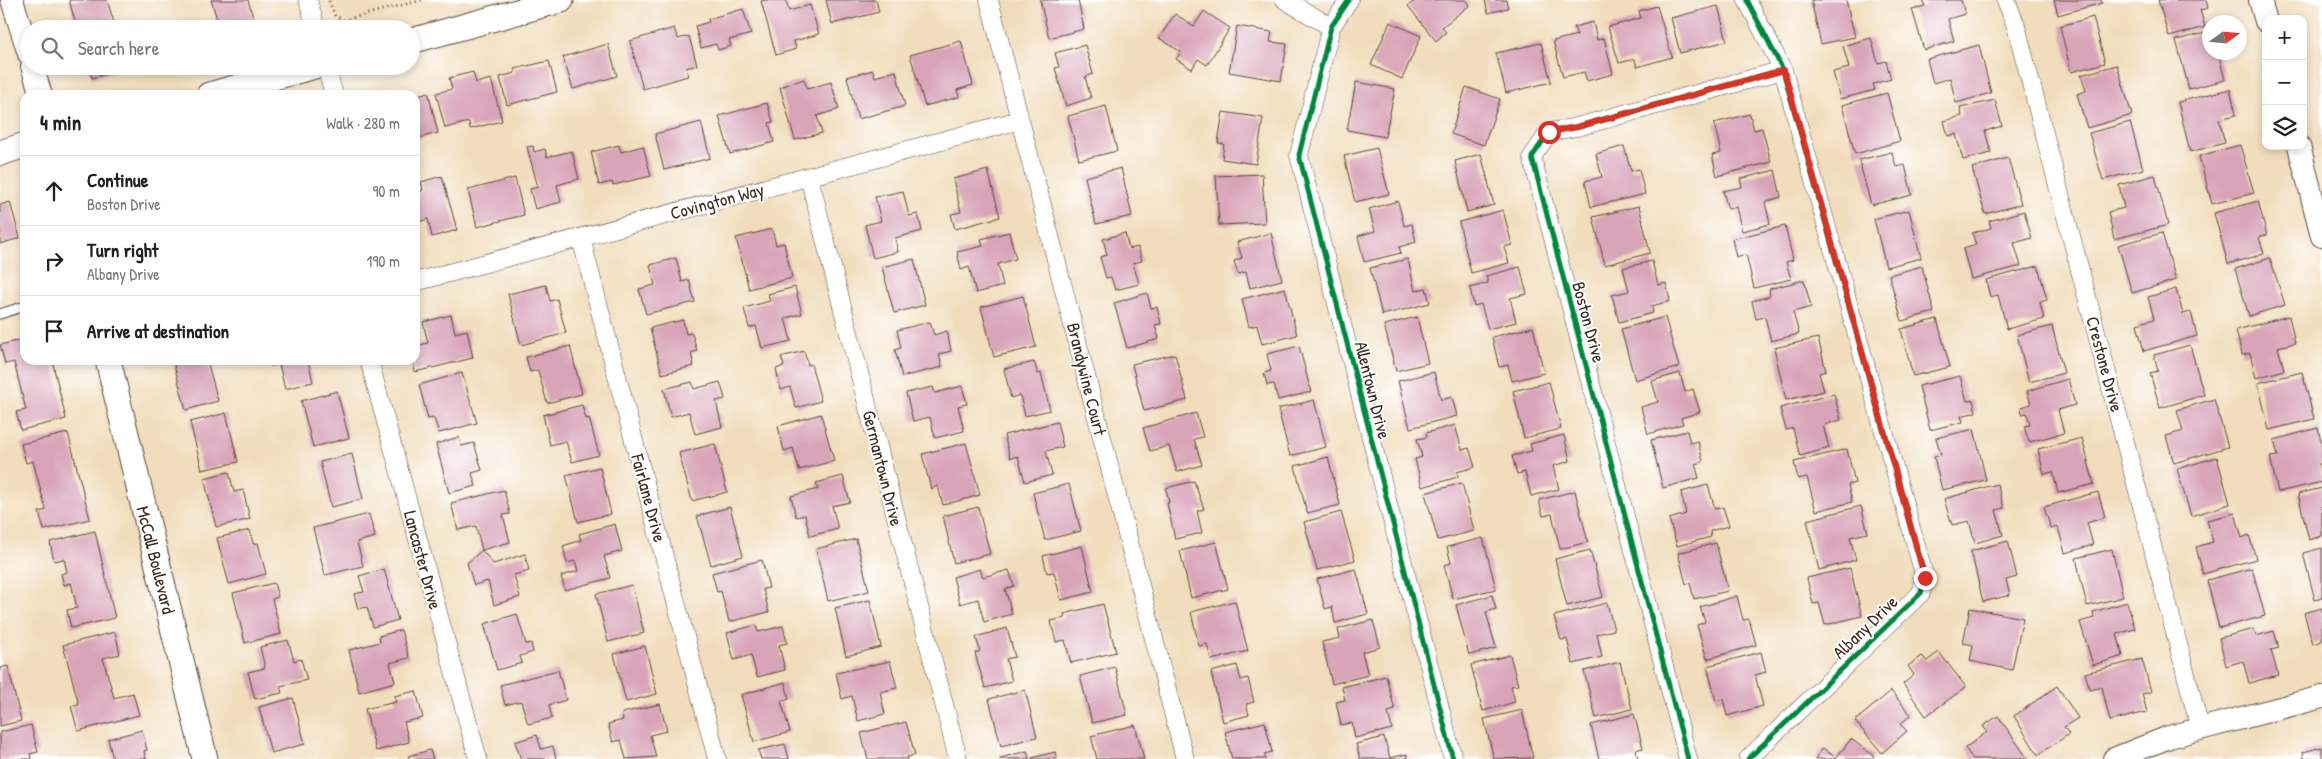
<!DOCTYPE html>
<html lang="en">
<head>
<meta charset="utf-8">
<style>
	:root { --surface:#fff; --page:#f6f6f6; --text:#222; --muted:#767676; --line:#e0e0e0 }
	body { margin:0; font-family:"Patrick Hand",sans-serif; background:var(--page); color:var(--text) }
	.controls { position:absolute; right:15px; top:15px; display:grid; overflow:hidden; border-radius:10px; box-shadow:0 2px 8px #0003 }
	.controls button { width:45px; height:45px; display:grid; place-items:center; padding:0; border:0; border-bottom:1px solid var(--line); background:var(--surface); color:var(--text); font:25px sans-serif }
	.compass { position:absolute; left:2202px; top:15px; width:45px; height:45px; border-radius:50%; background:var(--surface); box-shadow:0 2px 8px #0003; rotate:75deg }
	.stop { position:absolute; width:15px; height:15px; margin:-11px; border:4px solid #d93025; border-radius:50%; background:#fff }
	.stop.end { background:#d93025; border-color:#fff; box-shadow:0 1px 5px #0008 }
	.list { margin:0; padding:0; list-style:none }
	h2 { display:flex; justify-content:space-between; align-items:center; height:65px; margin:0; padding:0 20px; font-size:21px }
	h2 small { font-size:16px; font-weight:400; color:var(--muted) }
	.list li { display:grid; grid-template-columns:32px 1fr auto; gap:15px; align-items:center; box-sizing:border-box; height:70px; padding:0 20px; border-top:1px solid var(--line) }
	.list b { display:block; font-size:19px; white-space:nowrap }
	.list p { margin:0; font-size:16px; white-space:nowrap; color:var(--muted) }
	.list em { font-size:16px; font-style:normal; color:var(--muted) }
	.icon { flex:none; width:28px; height:28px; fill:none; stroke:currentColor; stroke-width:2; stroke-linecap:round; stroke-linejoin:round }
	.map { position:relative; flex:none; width:2322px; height:759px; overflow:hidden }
	.search { position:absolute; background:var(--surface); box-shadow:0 2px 8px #0003; left:20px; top:20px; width:400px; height:55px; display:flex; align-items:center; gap:12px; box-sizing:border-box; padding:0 18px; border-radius:28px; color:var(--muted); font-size:19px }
	.panel { position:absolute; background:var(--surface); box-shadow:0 2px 8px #0003; left:20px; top:90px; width:400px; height:275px; border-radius:15px }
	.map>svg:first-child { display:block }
	.building { fill:#d8a4b8 }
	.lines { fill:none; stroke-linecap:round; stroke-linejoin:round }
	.service-casing { stroke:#564536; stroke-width:11 }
	.minor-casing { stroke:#564536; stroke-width:19 }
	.tertiary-casing { stroke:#564536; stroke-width:24 }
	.secondary-casing { stroke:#564536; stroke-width:27 }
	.path { stroke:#564536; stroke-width:3; stroke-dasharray:1 4; stroke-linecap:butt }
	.service { stroke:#fff; stroke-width:9 }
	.minor { stroke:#fff; stroke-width:18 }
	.tertiary { stroke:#fff; stroke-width:22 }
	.secondary { stroke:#fff; stroke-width:25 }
	.cycleway-casing { stroke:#fff; stroke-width:8 }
	.cycleway { stroke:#00873e; stroke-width:5 }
	.route { stroke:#d93025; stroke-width:6 }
	.labels { text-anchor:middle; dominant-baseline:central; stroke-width:4; stroke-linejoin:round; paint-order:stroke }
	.street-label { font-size:18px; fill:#3b2a1e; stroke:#fff }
</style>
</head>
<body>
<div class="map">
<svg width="2322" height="759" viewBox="0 0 2322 759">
	<rect width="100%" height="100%" fill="#fff"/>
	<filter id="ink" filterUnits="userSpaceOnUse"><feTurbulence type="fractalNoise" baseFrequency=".02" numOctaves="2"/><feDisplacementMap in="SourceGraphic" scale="10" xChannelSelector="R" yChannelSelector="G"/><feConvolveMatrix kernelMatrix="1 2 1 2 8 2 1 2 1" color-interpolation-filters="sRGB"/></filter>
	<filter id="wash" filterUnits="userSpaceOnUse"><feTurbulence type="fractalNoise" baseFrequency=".0096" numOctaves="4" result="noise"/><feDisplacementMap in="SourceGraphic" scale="20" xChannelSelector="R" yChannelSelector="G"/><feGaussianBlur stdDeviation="1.12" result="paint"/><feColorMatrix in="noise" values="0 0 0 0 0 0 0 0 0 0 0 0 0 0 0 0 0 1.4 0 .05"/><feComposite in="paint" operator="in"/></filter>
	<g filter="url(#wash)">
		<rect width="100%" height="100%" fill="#f1ddbc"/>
		<g id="blocks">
			<path class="building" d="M69,0H107L116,29H77Z
				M211,0H248L256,28L209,29L207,22L217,19Z
				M765,0H786L789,11L810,5L819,34L794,41L796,49L776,55L761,1Z
				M826,0H876L879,12L832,24Z
				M1040,0H1078L1084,29L1049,38Z
				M1416,0H1466L1470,5L1442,27L1446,32L1436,41L1408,6Z
				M1485,0H1506L1508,8L1488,13Z
				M1811,0H1846L1855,37L1821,44Z
				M1923,0H1961L1965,14L1948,19L1954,41L1924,50L1912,9L1925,6Z
				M2054,0H2101L2102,3L2058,15Z
				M2158,0H2206L2208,8L2200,10L2205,27L2169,37Z
				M1657,6L1672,57L1637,67L1635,59L1619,63L1608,27L1641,18L1639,11Z
				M1718,6L1727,41L1680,53L1671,18Z
				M743,9L751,34L729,40L731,46L718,50L716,44L701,48L695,26L709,22L708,19Z
				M1204,11L1230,28L1207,65L1198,59L1192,69L1176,59L1181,52L1159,38L1175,14L1194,26Z
				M2093,17L2105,63L2071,72L2060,26Z
				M1390,22L1421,36L1402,79L1371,65Z
				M1593,22L1597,40L1604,38L1613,74L1587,81L1584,72L1563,77L1553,41L1577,35L1574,27Z
				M1237,26L1272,32L1270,42L1287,44L1281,81L1229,72Z
				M674,28L678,39L689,36L697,65L686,68L688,76L643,89L630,41Z
				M2210,32V52H2218L2225,80L2189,89L2176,40Z
				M1871,38L1878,63L1886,61L1891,79L1873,84L1875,90L1840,99L1833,72L1849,68L1843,46Z
				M961,41L973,85L957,90L959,97L925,106L910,55Z
				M1541,43L1551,82L1506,93L1496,53Z
				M608,44L617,76L573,89L563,57Z
				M1085,45L1093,74L1085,77L1091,98L1066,106L1055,68L1059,67L1055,53Z
				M1979,45L1991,93L1956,103L1950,78L1933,83L1927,59Z
				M549,61L557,92L507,105L500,77L515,73L514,69Z
				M2117,65L2132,115L2087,128L2077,94L2086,91L2081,75Z
				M88,66H131V67L92,78Z
				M873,70L875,77L896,71L905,106L858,119L847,77Z
				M473,72L476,83L491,79L502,121L470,129L469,122L445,128L436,93L452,89L449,78Z
				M804,79L807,89L831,82L839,109L817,116L822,133L795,140L780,87Z
				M1356,82L1395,89L1385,137L1347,130Z
				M1466,87L1500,99L1484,145L1451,134Z
				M2230,89L2236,115L2219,119L2225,143L2190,152L2178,102Z
				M428,92L438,133L415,139V96Z
				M1887,93L1900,141L1855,154L1842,105Z
				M1995,100L2002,126L1985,131L1991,153L1963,160L1956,134L1948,136L1944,121L1962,116L1960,108Z
				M767,103L773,122L769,123L774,142L730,154L719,116Z
				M1106,106L1117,151L1079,160L1068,116Z
				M1223,112L1263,118L1256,164L1222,159L1224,144L1218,143Z
				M1750,114L1754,130L1762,128L1771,162L1717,176L1712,155L1721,153L1714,123Z
				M701,122L710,158L664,170L655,134Z
				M2130,122L2143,169L2103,180L2089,133Z
				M619,145L621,152L643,146L651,176L613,185L612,182L599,185L591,152Z
				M2240,145L2254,193L2212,204L2199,156Z
				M533,146L534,152L545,149L547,157L572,151L579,179L557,185L561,202L535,209L530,189L538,187L527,147Z
				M1624,146L1631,171L1639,169L1645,194L1591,207L1585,181L1602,177L1596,154Z
				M1377,148L1389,194L1355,202L1344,156Z
				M1892,152L1896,167L1905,165L1912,195L1871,205L1859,160Z
				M1481,154L1494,205L1467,212L1455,161Z
				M2008,158L2021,204L1985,214L1972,168Z
				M1121,168L1132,216L1096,224L1085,177Z
				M988,170L1000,217L955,229L951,214L961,212L953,179Z
				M1775,170L1781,197L1765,202L1770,224L1742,231L1736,207L1728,209L1723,191L1742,187L1740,179Z
				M1262,174L1265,223L1219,225L1216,176Z
				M2155,175L2168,225L2114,239L2108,212L2124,208L2119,185Z
				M442,176L457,230L432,237L428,219L415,223V193L423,190L421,182Z
				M515,178L524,215L477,227L468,190Z
				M903,191L909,216L918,214L922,231L895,238L898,252L873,258L865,225L881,221L875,197Z
				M1398,201L1404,226L1412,224L1416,242L1399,247L1401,253L1364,262L1358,236L1375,231L1369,209Z
				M2258,201L2267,235L2259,237L2264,254L2228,264L2214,213Z
				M10,202L20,238L0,244V205Z
				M1639,206L1650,253L1605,265L1593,217Z
				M1503,210L1512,245L1504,247L1509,263L1471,273L1459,222Z
				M1909,210L1921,258L1886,267L1874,219Z
				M2024,211L2032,238L2014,243L2021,266L1971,279L1963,249L1976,245L1972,233L1991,228L1989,221Z
				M1785,226L1793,260L1786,262L1791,279L1754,288L1746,254L1736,257L1732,239Z
				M772,229L776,245L784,243L792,278L749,289L736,238Z
				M1009,232L1016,259L998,264L1003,286L976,293L969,267L961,270L957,252L983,246L981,239Z
				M1125,233L1129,249L1138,247L1142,261L1133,263L1139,284L1115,290L1111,277L1106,278L1100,257L1107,255L1103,239Z
				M1271,233L1282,280L1250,288L1246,272L1238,274L1234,261L1242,258L1237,242Z
				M2162,233L2176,280L2132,293L2118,245Z
				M676,258L682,282L689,280L695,302L646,314L639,289L655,285L650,265Z
				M2270,258L2285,305L2249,316L2235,269Z
				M914,259L925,305L894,313L882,267Z
				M1408,259L1415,291L1426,288L1430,303L1382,315L1370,268Z
				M1652,261L1658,285L1666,283L1670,301L1652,306L1653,313L1619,322L1612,295L1629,291L1623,268Z
				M1922,266L1934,312L1902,321L1889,275Z
				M2038,266L2047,300L2040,302L2044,319L2007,329L1998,295L1990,297L1986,280Z
				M1520,267L1527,294L1510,298L1516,322L1488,329L1481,304L1474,306L1470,288L1488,283L1486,276Z
				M1804,280L1811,307L1793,312L1799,334L1771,341L1765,317L1756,319L1752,301L1770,296L1769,289Z
				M546,285L550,301L557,299L566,333L521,345L508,294Z
				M795,287L802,314L785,318L791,341L762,348L756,326L749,328L744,308L770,301L768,294Z
				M1285,288L1297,335L1262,344L1257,325L1249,327L1242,299Z
				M2176,289L2183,314L2191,312L2197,336L2144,351L2137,324L2154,319L2148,297Z
				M1147,293L1151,308L1157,307L1161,324L1155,325L1159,339L1127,348L1114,303Z
				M1023,296L1036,347L994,357L981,307Z
				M451,315L455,333L467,330L473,358L415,372L413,360H415V346L428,343L423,322Z
				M2289,316L2295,343L2278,347L2284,370L2256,378L2250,353L2242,355L2236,330Z
				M1417,317L1428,363L1396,371L1384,325Z
				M1665,317L1679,367L1635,380L1621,329Z
				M1937,319L1950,367L1913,376L1901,329Z
				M683,320L686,334L692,333L697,351L691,353L694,366L662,374L650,328Z
				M930,322L934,335L947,331L951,351L939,354L942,367L902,377L895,350L901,348L897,330Z
				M2052,326L2064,373L2029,382L2017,335Z
				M1533,327L1544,373L1512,381L1508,365L1499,367L1492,337Z
				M1818,338L1826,371L1819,373L1824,391L1786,400L1774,348Z
				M25,339V360H52L66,419L21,430L16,412L26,410L14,362L5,364L0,345Z
				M2190,345L2204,395L2160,408L2150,373L2158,371L2154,355Z
				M570,346L582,394L547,403L538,370L530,372L526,357Z
				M1299,346L1311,392L1278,400L1274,384L1267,385L1264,373L1271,371L1267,354Z
				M804,351L808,365L811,364L821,401L796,408L790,387L781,390L776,369L784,366L781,357Z
				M1175,354L1187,400L1144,411L1132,364Z
				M192,360H207L218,401L186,410L174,365Z
				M270,360H308L313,382L285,389L279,364L271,366Z
				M1034,362L1038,374L1041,373L1050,410L1025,416L1020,395L1011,398L1004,369Z
				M1434,372L1441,400L1452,397L1457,416L1410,428L1398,381Z
				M2302,372L2314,419L2269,430L2258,383Z
				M462,373L477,423L439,433L434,418L428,419L419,385Z
				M1680,373L1685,392L1693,389L1700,412L1681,418L1683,424L1648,434L1641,407L1658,402L1652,381Z
				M1960,376L1967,401L1973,400L1976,412L1961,416L1963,422L1930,430L1919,386Z
				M2068,379L2075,405L2058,410L2064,433L2029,442L2024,426L2030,425L2027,413L2022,414L2021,407L2031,404L2027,391Z
				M692,382L694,389L720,382L725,399L716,401L722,427L695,434L689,412L671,417L664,389Z
				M1549,382L1561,429L1524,438L1513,391Z
				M962,386L967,404L958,406L964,431L935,438L930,417L913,421L906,393L933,387L935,393Z
				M337,391L349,438L313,447L301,401Z
				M1834,394L1841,420L1823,425L1829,448L1800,456L1793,428L1786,430L1780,408Z
				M2214,399L2228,447L2174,463L2166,436L2183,431L2177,410Z
				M1314,400L1326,447L1290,456L1278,409Z
				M582,405L586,419L589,418L599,455L572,462L566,441L550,445L543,415Z
				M226,413L238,462L202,470L190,422Z
				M1196,413L1203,437L1194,439L1202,465L1177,472L1169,446L1150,451L1143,428Z
				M821,414L834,461L799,470L793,448L784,451L778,426Z
				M1057,422L1063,447L1046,451L1052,475L1025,482L1018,456L1010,458L1004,435Z
				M1455,425L1462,450L1469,448L1475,467L1457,472L1458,477L1422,487L1415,459L1422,457L1417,439L1427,437L1426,433Z
				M2318,428L2322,446V463L2319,464L2322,482L2278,492L2270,457L2278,456L2274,440Z
				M1974,429L1986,480L1942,490L1934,457L1941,455L1936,438Z
				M1687,431L1690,443L1698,441L1703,462L1695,464L1699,478L1663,488L1651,440Z
				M68,433L90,519L44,530L39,512L46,510L33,461L26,463L21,444Z
				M1564,435L1570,461L1553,466L1559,489L1531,496L1525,472L1517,474L1512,456L1532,451L1530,444Z
				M459,437L461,446L474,443L482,470L472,473L476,486L449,493L436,444Z
				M2082,438L2094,484L2058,493L2053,472L2044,474L2038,449Z
				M966,443L980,495L943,505L938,486L931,489L922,454Z
				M715,444L727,492L692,501L679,453Z
				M1847,449L1855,483L1848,485L1852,502L1816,511L1807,477L1798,479L1794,462Z
				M352,454L363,499L331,507L320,462Z
				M1328,457L1340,505L1307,513L1295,466Z
				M2217,457L2230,504L2191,516L2177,469Z
				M600,467L611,514L578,522L566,475Z
				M229,472L234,492L243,490L250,519L216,527L204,478Z
				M843,476L850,502L832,506L838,529L810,536L805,515L796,517L791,496L818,489L816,483Z
				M1194,481L1204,509L1197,511L1202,533L1175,539L1167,503H1169L1166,488Z
				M1462,483L1474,531L1438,540L1425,493Z
				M1069,484L1081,531L1045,540L1033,493Z
				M1997,484L2004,508L1996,510L2003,535L1975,543L1969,521L1952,525L1944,499Z
				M1708,485L1715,509L1723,507L1729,526L1710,531L1711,537L1677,546L1669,519L1686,514L1681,492Z
				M2322,488V536L2309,540L2298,494Z
				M504,490L510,514L503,515L510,542L482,550L476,526L458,530L451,503Z
				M1575,491L1588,542L1560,549L1552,514L1543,516L1539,500Z
				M2098,492L2105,517L2087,523L2093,545L2065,553L2058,527L2051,529L2044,507Z
				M1861,506L1868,533L1850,537L1856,560L1819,570L1807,520Z
				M730,507L743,556L711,565L697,516Z
				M978,507L990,554L954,563L943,516Z
				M1341,512L1355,560L1317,570L1304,522Z
				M2235,513L2242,538L2249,535L2256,559L2203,574L2196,547L2213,542L2207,520Z
				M369,514L375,537L357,542L363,566L325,575L313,528Z
				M615,524L622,551L604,556L610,578L565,590L561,576L578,571L575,561L567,563L563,546L581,540L579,534Z
				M250,530L253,544L258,543L266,574L229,584L217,538Z
				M95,531L115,618L71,628L67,610L77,608L71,583L64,585L61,574L67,572L64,559L54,561L50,542Z
				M1483,538L1496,589L1453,599L1444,565L1451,563L1447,547Z
				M856,539L869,591L828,601L816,549Z
				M2008,541L2017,577L2006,580L2010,595L1983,602L1971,551Z
				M1216,542L1228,589L1191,598L1180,551Z
				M1716,543L1728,591L1694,599L1690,583L1686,584L1678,553Z
				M1082,546L1093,592L1061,600L1054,572L1047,573L1043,556Z
				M2322,548V598L2315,600L2303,553Z
				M2112,549L2123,597L2087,606L2076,558Z
				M482,550L493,564L525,554L529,571L514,575L520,597L494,605L488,581L474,585L467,563Z
				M1590,550L1603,597L1567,606L1555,559Z
				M762,560L769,588L763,589L769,612L729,622L721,591L717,592L712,573Z
				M1850,568L1862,616L1825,625L1819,603L1813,604L1807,578Z
				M2252,568L2265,616L2219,628L2207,580Z
				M384,569L398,620L373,627L367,607L358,609L354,594L364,592L359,576Z
				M980,569L983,577L1009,570L1014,586L1005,589L1012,614L984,622L978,599L960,604L953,577Z
				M1356,569L1368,614L1335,623L1332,607L1325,609L1317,579Z
				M274,583L278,597L272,599L281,634L245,643L233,593Z
				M632,585L644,633L608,642L596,594Z
				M1492,595L1496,609L1486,612L1496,648L1469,655L1456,605Z
				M1737,596L1743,620L1749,619L1756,645L1707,659L1697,625L1705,622L1700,607Z
				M870,600L881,647L846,656L835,608Z
				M1235,601L1248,651L1211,660L1207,644L1199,646L1191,612Z
				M2127,602L2135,629L2117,634L2123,656L2093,665L2080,622L2094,618L2093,612Z
				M1607,603L1614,630L1597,634L1602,657L1573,664L1567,639L1561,640L1554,616Z
				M1103,604L1116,652L1071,663L1065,640L1056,642L1051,621L1065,618L1064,614Z
				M1970,608L2023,618L2012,670L1970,661L1973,645L1963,643Z
				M2322,608V641L2313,644L2304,613Z
				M517,614L526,644L531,643L533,652L520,656L522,663L497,670L484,624Z
				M1373,620L1380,647L1362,652L1368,675L1332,684L1322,642L1340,638L1338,629Z
				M756,625L758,632L783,626L787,643L779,645L785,670L757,677L751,655L734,660L727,633Z
				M1007,628L1015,657L1006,659L1012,681L985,688L975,653L980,651L976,637Z
				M2254,629L2256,636L2274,631L2279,648L2271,650L2278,675L2249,683L2243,661L2226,666L2219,638Z
				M401,630L409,658L390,663L395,682L359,692L349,650L380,642L379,636Z
				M115,632L120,654L103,658L114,698L133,693L139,715L78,731L71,706L79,705L63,645Z
				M288,640L294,661L301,659L307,680L280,686L282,693L255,699L248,672L265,668L260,647Z
				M645,646L657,694L626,702L614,654Z
				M1761,652L1766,672L1755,675L1763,706L1727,716L1723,699L1716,701L1707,666Z
				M1939,652L1966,687L1926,716L1903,684L1914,675L1908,666L1922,656L1927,661Z
				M1510,655L1518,685L1511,686L1515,702L1483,711L1471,665Z
				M2142,659L2151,692L2142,694L2147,712L2110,721L2102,687L2090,690L2085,673Z
				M890,661L897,688L880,692L885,714L858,721L852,696L842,699L836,673Z
				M1620,662L1632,709L1596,718L1584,671Z
				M1237,665L1241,680L1248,678L1254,702L1246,704L1249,715L1223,722L1211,672Z
				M8,666L21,721L0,726V668Z
				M1115,667L1127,715L1092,723L1080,676Z
				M558,670L566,700L549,705L552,718L528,724L521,701L505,705L500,685Z
				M1386,676L1395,710L1388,712L1392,729L1355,738L1352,723L1341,725L1336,702L1345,700L1342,687Z
				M785,682L789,699L781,701L790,732L754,742L741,695Z
				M2057,686L2078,718L2064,727L2069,734L2038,755L2014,716Z
				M1025,690L1037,737L1001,746L989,699Z
				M416,691L423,718L404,722L409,742L376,751L365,709L396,702L394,696Z
				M1891,691L1911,715L1900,724L1907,731L1882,753L1855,721Z
				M293,698L305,744L271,753L259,707Z
				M660,704L667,731L650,735L656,757L626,759L621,740L613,742L608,724L623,720L622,713Z
				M1522,710L1533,758L1494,759L1484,719Z
				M1634,714L1643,748L1636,750L1638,759H1599L1591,725Z
				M1998,716L2028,759H1973L1965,748L1987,732L1983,726Z
				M906,722L915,755L907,757L908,759H868L861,733Z
				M1265,722L1272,752L1264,754L1266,759H1232L1225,732Z
				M31,725L38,752L30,754L31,759H0V732Z
				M1135,725L1144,759H1097L1091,736Z
				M142,730L147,750L144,751L146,759H113L108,739Z
				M537,735L541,749L553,746L556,759H521L515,742Z
				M1384,737L1390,758L1407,754L1408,759H1360L1356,744Z
				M1851,739L1874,756L1872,759H1815L1823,748L1836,758Z
				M785,744L789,759H761L758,750Z
				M2322,747V759H2304L2303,752Z
				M430,750L433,759H409L408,756Z
				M1027,751L1029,759H1000V758Z
				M1055,752L1057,759H1032V758Z"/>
		</g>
	</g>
	<g filter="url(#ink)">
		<use href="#blocks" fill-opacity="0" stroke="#564536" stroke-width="1"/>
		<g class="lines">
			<defs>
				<path id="service" d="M0,314L25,306"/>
				<path id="minor" d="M308,0L316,29
					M989,0L1185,759
					M1285,0L1331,27
					M1349,0L1331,27L1299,155L1453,759
					M1747,0L1783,70L1925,578L1921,593L1748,759
					M2006,0L2016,26L2200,728
					M326,66L334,95
					M809,177L958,759
					M581,238L717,759
					M415,282L1020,120
					M369,360L478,759
					M1688,759L1532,157L1549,132L1577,127L1783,70"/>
				<path id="tertiary" d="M12,0L29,54
					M2260,0L2266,21
					M32,66L41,95
					M2299,146L2322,236
					M2114,759L2169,737L2322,697"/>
				<path id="secondary" d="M411,41L561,0
					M209,95L315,66
					M0,153L25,145
					M108,360L205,759"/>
			</defs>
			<use href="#service" class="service-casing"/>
			<use href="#minor" class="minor-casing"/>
			<use href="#tertiary" class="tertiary-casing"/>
			<use href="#secondary" class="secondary-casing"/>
			<path class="path" d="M329,1L335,16L344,20L422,0"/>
			<use href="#service" class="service"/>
			<use href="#minor" class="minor"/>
			<use href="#tertiary" class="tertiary"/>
			<use href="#secondary" class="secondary"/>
			<defs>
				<path id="cycleway" d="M1349,0L1331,27L1299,155L1453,759
					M1747,0L1783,70L1925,578L1921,593L1748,759
					M1688,759L1532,157L1549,132L1577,127L1783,70"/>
			</defs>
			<use href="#cycleway" class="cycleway-casing"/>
			<use href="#cycleway" class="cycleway"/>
		</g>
	</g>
	<g class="lines" filter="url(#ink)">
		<path class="route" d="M1549,132L1577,127L1784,70L1925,578"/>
	</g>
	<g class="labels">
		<g class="street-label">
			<text transform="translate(717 201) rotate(-15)">Covington Way</text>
			<text transform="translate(1589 322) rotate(75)">Boston Drive</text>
			<text transform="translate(2105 364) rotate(75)">Crestone Drive</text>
			<text transform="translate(1087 379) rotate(76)">Brandywine Court</text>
			<text transform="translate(1373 390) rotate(76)">Allentown Drive</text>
			<text transform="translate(883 468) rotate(76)">Germantown Drive</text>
			<text transform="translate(649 498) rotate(75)">Fairlane Drive</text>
			<text transform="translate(156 560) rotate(76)">McCall Boulevard</text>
			<text transform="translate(423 560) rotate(75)">Lancaster Drive</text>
			<text transform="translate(1865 627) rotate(-44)">Albany Drive</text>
		</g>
	</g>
</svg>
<div class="controls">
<button>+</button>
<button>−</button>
<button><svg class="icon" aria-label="layers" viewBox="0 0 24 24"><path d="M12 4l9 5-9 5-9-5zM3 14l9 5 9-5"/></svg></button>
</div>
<svg class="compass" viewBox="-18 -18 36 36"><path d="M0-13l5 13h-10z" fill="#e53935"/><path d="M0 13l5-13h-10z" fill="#767676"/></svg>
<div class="stop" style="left:1549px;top:132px"></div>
<div class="stop end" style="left:1925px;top:578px"></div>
<div class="search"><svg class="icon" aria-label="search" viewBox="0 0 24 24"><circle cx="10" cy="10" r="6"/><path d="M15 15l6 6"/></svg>Search here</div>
<section class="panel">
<h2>4 min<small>Walk · 280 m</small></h2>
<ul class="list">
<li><svg class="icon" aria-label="ahead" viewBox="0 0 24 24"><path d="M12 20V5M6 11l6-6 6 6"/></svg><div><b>Continue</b><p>Boston Drive</p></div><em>90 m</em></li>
<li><svg class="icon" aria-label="right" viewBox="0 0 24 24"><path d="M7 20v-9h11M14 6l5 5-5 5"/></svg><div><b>Turn right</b><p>Albany Drive</p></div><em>190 m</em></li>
<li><svg class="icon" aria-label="arrive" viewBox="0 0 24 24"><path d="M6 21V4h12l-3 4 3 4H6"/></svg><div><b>Arrive at destination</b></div></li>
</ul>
</section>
</div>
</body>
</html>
